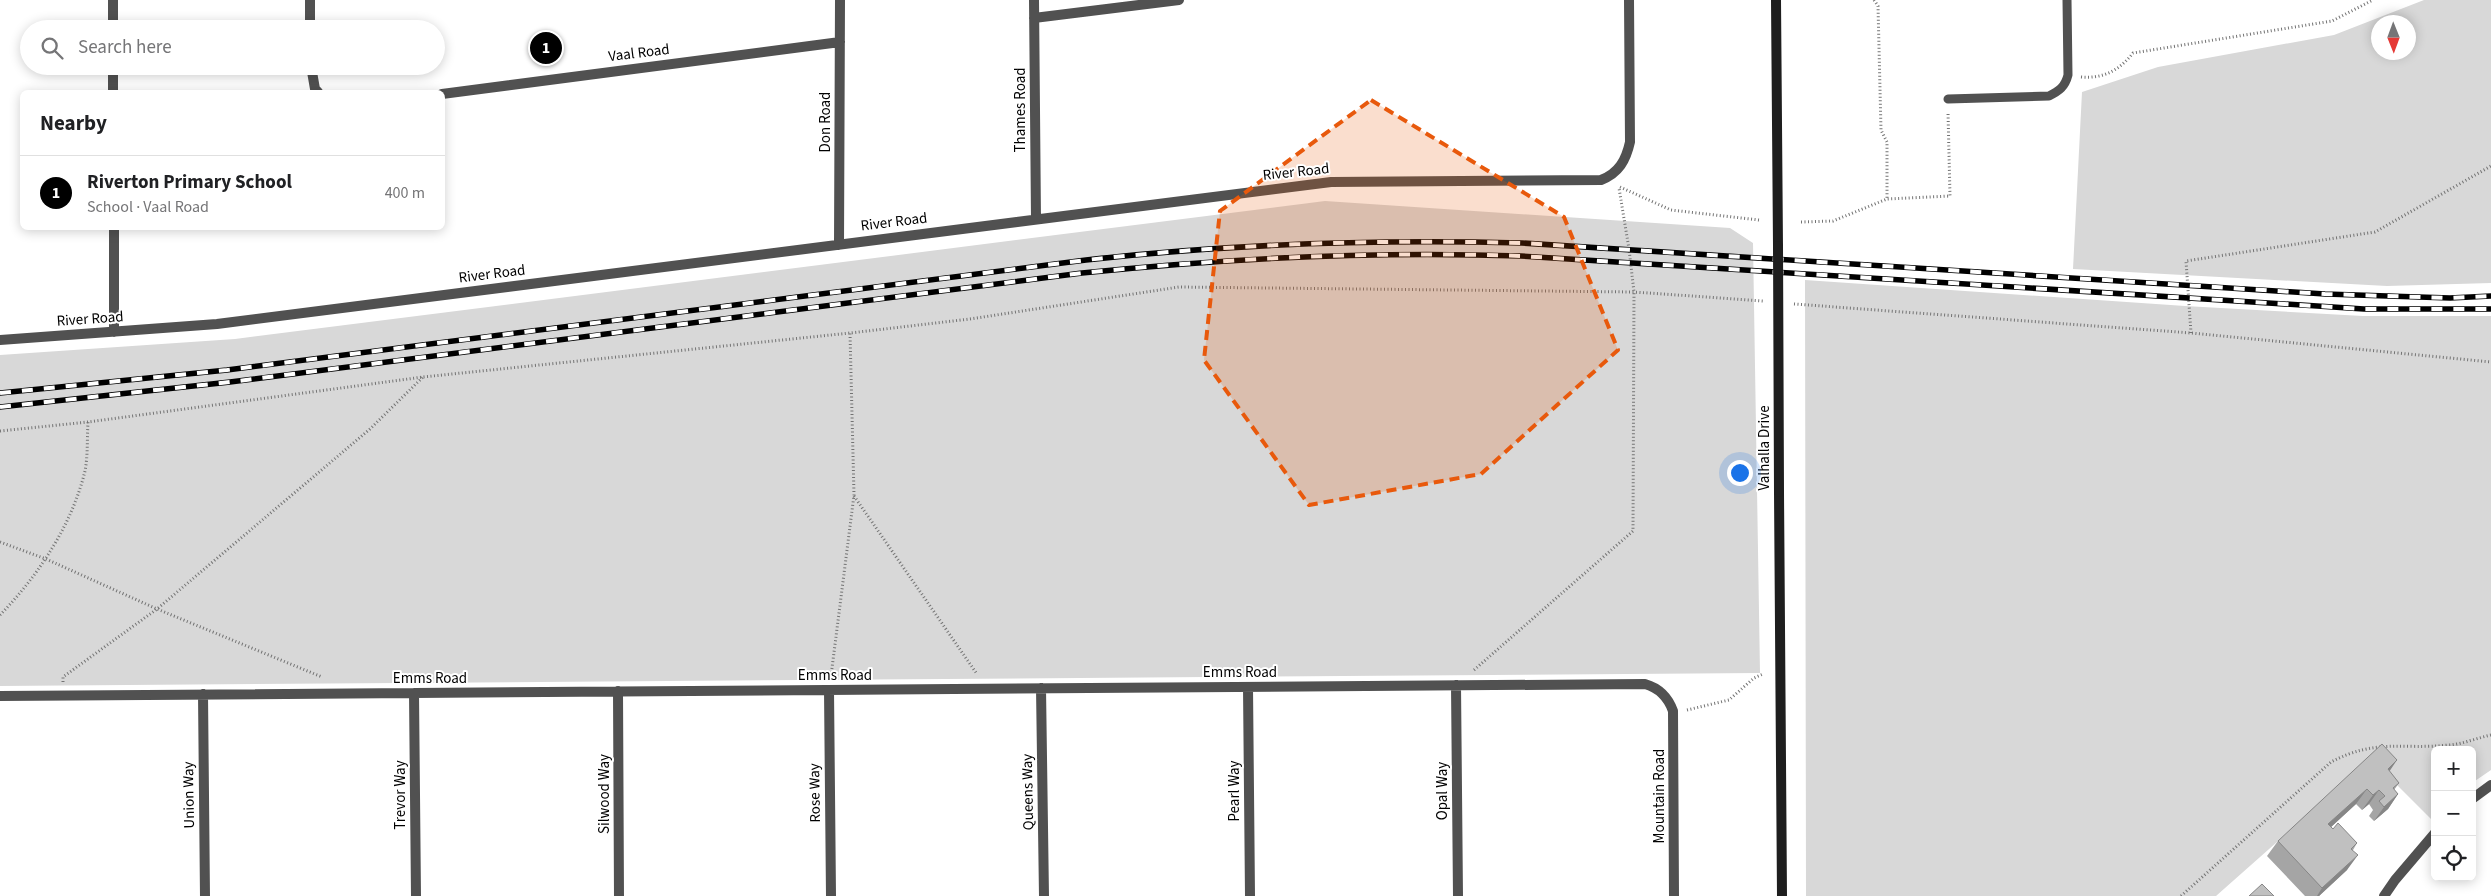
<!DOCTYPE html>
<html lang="en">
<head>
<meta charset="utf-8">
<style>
	:root { --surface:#fff; --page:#f2f2f2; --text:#202124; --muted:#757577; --line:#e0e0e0; --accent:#000 }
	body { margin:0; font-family:"Source Sans 3",sans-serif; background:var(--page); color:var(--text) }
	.controls { position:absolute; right:15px; bottom:15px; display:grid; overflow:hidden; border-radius:8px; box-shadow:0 2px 12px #0003 }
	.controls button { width:45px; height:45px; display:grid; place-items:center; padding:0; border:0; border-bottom:1px solid var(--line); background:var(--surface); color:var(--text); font:25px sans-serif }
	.compass { position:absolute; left:2371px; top:15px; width:45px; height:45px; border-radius:50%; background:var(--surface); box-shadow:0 2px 12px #0003; rotate:179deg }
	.you { position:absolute; left:1739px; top:472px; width:18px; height:18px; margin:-12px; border:4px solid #fff; border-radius:50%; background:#1a73e8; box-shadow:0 0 0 8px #1a73e833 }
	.badge { display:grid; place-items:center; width:32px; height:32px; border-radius:50%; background:var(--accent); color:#fff; font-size:16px; font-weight:700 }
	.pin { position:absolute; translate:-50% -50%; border:2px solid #fff; box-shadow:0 1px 5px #0006 }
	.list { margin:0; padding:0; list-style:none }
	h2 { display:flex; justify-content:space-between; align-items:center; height:65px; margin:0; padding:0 20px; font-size:21px }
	h2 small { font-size:16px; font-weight:400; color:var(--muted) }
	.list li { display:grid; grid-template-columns:32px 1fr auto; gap:15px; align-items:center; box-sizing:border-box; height:75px; padding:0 20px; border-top:1px solid var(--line) }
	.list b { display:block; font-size:19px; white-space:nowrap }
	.list p { margin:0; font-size:16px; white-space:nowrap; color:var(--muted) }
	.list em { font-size:16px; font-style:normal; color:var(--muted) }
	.icon { flex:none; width:28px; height:28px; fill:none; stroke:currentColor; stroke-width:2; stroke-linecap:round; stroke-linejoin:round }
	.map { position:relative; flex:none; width:2491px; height:896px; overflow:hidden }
	.search { position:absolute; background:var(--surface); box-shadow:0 2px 12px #0003; left:20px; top:20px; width:425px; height:55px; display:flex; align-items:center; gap:12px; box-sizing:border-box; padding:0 18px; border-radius:28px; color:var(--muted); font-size:19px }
	.panel { position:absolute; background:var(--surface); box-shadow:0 2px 12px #0003; left:20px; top:90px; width:425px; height:140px; border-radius:8px }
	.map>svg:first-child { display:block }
	.green { fill:#d8d8d8; fill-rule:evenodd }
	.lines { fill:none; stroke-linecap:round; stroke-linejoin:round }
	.path { stroke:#737373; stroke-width:3; stroke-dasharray:1 2.5; stroke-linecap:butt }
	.service { stroke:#515151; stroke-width:9 }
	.minor { stroke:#515151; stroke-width:10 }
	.secondary { stroke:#1e1e1e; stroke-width:10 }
	.rail-casing { stroke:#000; stroke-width:5.5 }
	.rail { stroke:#fff; stroke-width:4; stroke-dasharray:11; stroke-linecap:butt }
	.secondary-bridge { stroke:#1e1e1e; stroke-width:10 }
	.wall { fill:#a5a5a5 }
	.shaded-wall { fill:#868686 }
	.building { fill:#c0c0c0; stroke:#868686 }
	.marked { fill:#e8590c; fill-opacity:0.2; stroke:#e8590c; stroke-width:4; stroke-dasharray:10 6; stroke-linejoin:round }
	.labels { text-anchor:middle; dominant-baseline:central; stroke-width:4; stroke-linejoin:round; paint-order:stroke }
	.street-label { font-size:15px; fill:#000; stroke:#fff }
</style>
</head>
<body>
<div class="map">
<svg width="2491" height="896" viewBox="0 0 2491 896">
	<rect width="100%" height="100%" fill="#fff"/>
	<path class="green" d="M2424,0H2491V283L2387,286L2073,269L2082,92L2158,67L2334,35ZM2378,22H2408V52H2378Z
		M1325,201L1730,228L1753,243L1760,673L0,686V355L235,339Z
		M1805,280L2185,306L2363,316H2491V770L2472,783V750H2435V815L2431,819L2371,759L2216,896H1806Z"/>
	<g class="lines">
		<path class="path" d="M1874,0L1878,6L1881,130L1887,142V199
			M2081,77C2103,79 2120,70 2133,53L2332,21L2373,0
			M1620,187L1671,210L1759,220
			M1801,222L1833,221L1887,199L1950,196L1948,112
			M1794,304L2191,333L2491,362
			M2191,333L2186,261L2375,232L2491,166
			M0,431L88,422L423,377L850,333L970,319L1179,287L1634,292L1763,301
			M854,496L977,674
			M0,542L46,559L157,609L322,677
			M0,615C38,576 72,525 85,471C88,456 87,438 88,422
			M1474,670L1633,531L1634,292L1629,249L1619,188
			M831,676L854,495L850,333
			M63,682V677L157,609L370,429L423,377
			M1687,710L1729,700L1754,678L1763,674
			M2181,896L2331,762C2377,738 2402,750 2449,745C2463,744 2477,738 2491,735"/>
		<path class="service" d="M1948,99L2049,96C2059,91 2065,87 2068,75L2067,0"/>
		<path class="minor" d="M113,0V29
			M310,0V29
			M1034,0L1036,219
			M1034,18L1179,0
			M113,66V92
			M311,66L315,89L318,92
			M442,94L840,42
			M114,228V332
			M839,245L840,0
			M0,340L217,324L1331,182L1601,180C1619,173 1626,160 1630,142L1629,0
			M1456,685L1458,896
			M1248,687L1250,896
			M1041,688L1044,896
			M829,690L831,896
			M618,691L619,896
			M414,693L416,896
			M203,694L205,896
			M0,696L1645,684C1659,688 1668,697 1673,711L1674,896
			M2472,799L2491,785
			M2384,896L2395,880L2435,833"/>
		<path class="secondary" d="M1776,0L1778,246
			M1779,492L1782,896"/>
		<defs>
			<path id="rail" d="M0,393L227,370L1086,260C1231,244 1376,239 1522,243L2325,294L2450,298L2491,296
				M0,407L230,382L1082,273C1229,258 1374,251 1521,256L2364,309H2491"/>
		</defs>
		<use href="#rail" class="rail-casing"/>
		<use href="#rail" class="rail"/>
		<path class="secondary-bridge" d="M1778,246L1779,492"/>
	</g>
	<path class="wall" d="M2389,771L2399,783L2394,790L2398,794L2388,809L2374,821L2369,816L2373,810L2369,804L2362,810L2356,804L2331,827L2357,843L2353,850L2347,870L2319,896H2305L2267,856L2278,841Z"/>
	<path class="shaded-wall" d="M2397,760L2387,775L2388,769Z
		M2367,789L2356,804L2318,839L2328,824Z
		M2379,790L2369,804L2362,810L2373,795Z
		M2398,794L2388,809L2374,821L2384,807Z
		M2358,855L2347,870L2319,896H2317L2322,888Z"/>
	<path class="building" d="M2382,744L2397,760L2388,769L2399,783L2393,788L2398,794L2384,807L2379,801L2385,796L2379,790L2373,795L2367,789L2328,824L2333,829L2338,823L2357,843L2351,849L2358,855L2322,888L2278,841Z
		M2262,884L2274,896H2249Z"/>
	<path class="marked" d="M1371,100L1564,217L1618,350L1481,474L1309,505L1204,360L1220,211Z"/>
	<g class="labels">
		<g class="street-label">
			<text transform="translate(639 53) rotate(-7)">Vaal Road</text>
			<text transform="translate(1020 110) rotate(-90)">Thames Road</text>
			<text transform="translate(825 122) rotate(-90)">Don Road</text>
			<text transform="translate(1296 172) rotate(-6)">River Road</text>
			<text transform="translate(894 222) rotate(-7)">River Road</text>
			<text transform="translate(492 274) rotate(-7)">River Road</text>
			<text transform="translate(90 319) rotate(-4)">River Road</text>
			<text transform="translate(1764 448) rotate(-90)">Valhalla Drive</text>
			<text x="1240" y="672">Emms Road</text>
			<text x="835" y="675">Emms Road</text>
			<text x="430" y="678">Emms Road</text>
			<text transform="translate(1234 791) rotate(-90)">Pearl Way</text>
			<text transform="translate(1442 791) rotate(-90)">Opal Way</text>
			<text transform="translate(1028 792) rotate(-91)">Queens Way</text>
			<text transform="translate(815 793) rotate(-91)">Rose Way</text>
			<text transform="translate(604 794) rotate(-90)">Silwood Way</text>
			<text transform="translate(189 795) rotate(-91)">Union Way</text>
			<text transform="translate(400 795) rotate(-90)">Trevor Way</text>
			<text transform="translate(1659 796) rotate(-90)">Mountain Road</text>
		</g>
	</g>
</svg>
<div class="controls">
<button>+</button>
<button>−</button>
<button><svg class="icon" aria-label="locate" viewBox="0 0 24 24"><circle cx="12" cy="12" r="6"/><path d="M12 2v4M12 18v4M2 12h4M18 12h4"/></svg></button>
</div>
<svg class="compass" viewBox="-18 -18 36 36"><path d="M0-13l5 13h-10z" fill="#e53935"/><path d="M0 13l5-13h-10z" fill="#757577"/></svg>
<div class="you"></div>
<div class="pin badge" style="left:546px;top:48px">1</div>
<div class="search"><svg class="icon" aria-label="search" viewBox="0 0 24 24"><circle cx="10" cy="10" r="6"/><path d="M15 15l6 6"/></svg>Search here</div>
<section class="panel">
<h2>Nearby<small></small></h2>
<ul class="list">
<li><span class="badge">1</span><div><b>Riverton Primary School</b><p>School · Vaal Road</p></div><em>400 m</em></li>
</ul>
</section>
</div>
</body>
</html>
